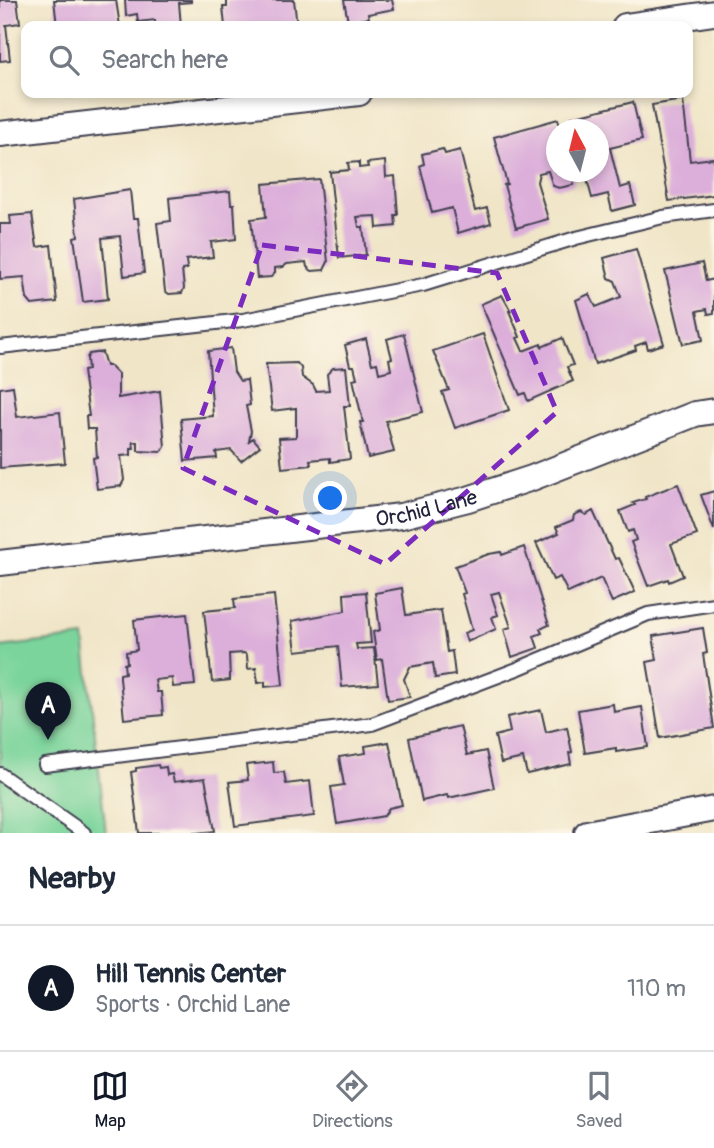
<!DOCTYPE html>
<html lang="en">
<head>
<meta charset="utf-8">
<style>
	:root { --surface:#fff; --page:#f6f6f7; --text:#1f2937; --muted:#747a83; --line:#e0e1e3; --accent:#111827 }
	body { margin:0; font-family:Pangolin,sans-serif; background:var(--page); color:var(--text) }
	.compass { position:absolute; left:546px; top:119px; width:63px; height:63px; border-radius:50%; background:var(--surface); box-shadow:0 4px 10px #0003; rotate:353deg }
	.you { position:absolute; left:331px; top:499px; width:24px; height:24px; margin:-18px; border:5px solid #fff; border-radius:50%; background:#1a73e8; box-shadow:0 0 0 10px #1a73e833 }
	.badge { display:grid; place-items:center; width:46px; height:46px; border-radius:50%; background:var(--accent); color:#fff; font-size:23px; font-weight:700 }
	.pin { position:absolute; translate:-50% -58px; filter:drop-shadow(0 2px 4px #0008) }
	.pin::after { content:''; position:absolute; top:37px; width:24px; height:21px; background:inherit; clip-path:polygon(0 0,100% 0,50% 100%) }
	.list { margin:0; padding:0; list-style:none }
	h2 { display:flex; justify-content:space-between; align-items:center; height:91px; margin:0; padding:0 28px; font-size:30px }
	h2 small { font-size:23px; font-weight:400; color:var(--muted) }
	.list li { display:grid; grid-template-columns:46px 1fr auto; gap:21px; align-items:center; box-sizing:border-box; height:126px; padding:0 28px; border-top:2px solid var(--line) }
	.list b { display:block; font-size:26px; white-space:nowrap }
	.list p { margin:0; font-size:23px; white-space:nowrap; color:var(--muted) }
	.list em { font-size:23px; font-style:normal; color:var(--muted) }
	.icon { flex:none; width:38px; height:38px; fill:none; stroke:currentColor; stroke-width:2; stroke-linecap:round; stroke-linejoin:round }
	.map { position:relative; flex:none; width:714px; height:833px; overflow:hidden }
	.search { position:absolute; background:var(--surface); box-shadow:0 4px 10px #0003; left:21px; right:21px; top:21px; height:77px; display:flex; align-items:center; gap:18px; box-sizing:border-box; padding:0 24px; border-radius:14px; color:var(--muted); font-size:26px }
	.sheet { height:217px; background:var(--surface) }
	nav { display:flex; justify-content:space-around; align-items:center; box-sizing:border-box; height:98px; border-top:2px solid var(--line); background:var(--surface); font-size:19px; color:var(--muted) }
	nav a { display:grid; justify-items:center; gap:4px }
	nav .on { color:var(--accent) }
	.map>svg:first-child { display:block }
	.green { fill:#7ad49b; stroke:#4e7b6b; stroke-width:2 }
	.building { fill:#dcafda }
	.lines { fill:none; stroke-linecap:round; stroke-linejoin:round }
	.service-casing { stroke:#413f50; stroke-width:16 }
	.minor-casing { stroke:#413f50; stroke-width:28 }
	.service { stroke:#fff; stroke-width:12 }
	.minor { stroke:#fff; stroke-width:24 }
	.marked { fill:none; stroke:#7b2cbf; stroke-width:5; stroke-dasharray:14 9; stroke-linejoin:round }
	.labels { text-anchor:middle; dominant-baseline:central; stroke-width:5; stroke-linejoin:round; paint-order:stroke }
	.street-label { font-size:21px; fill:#22223b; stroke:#fcf5e5 }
</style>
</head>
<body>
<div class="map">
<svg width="714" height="833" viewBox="0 0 714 833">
	<rect width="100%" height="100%" fill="#fcf5e5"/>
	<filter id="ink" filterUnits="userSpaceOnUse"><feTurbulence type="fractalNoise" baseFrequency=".0143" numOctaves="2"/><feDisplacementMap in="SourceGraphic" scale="14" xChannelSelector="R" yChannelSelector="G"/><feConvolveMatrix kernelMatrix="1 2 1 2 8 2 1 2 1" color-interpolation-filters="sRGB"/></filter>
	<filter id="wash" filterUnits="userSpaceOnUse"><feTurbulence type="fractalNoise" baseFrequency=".00686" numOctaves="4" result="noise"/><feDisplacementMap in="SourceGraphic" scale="28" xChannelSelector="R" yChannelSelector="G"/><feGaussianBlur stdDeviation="1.57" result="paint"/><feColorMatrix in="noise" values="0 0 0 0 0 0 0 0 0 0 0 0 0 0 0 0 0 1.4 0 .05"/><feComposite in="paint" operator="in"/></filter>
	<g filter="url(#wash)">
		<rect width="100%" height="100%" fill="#f0e5c7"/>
		<path class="green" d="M84,637L106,833H0V647Z"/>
		<g id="blocks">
			<path class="building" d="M0,0H17L20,23L6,25L10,60L0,61Z
				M54,0H116L120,26H57Z
				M125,0H191V2L179,3L181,26H155V20L138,22L137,14L126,16Z
				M227,0H294L297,26H225L223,7H227Z
				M344,0H392L394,9L368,14L369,18L348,22Z
				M683,100L690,161L714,158V195L669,201L652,105Z
				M633,102L642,140L610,148L620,188L630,185L635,205L612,211L608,194L592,198L585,172H598V130H575L572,117Z
				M558,119L561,130H556V172H573L575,179L573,185L559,188L553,186L548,171L539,173L537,182L548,219L516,228L504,185L507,184L494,137Z
				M443,149L445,154L460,150L475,211L487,208L491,223L458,233L452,208L432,213L420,166L424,164L422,154Z
				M385,161L386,177L395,176L398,215H395L396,226L377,228L376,216L357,217L359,227H363L366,255L339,258L330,172L349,170L348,163L359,162V168L368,167L367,163Z
				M319,179L328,262L324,270L312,271L307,267L306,262L287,264L283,267L275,268V273L271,277L257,278L251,219L266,217L263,184Z
				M130,190L133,218H138L144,273L124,276L120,236L102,238L108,299L83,302L74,237L78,236L74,199Z
				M230,191L231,204H234L236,239L211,242L213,257L186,260L187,269L182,270L184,288L182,293L169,294L165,291L157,223L171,221L169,198Z
				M32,214L37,247L51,245L57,302L32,305L27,299L24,277L0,279V224H11L10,216Z
				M636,249L664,344L648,349L646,342L635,346L636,350L595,364L576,300L589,294L596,307L621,297L615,281L609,278L604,258Z
				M702,263L706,281L714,279V313L708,314L707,309L697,311L703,340L683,344L665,271Z
				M502,295L511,311H509L520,337L517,338L523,351L541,344L542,347L562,338L573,365L567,367L573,381L528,401L525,393L520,395L481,304Z
				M404,334L423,412L386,421L394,452L368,458L360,422H363L353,379L357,378L354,366H350L345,345L366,339L372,364L377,363L379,373L391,370L389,359L392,358L387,339Z
				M483,334L509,410L455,428L442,392L449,390L433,351Z
				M231,348L234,372L240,381L247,380L250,405L246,406L251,431L249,441L253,438L260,446L241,461L231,450L216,452L217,458L185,461L181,419L213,416L208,351Z
				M102,352L106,366H110L118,374V398L160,391L165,447L161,452L138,451V442H133L134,449H131V455L121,456L124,480L121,486L97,489L93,458L97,457L95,429H87L86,416H89L83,371L88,370L87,358L89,354Z
				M297,363L301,368L302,377L313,385L316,391L329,390L327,374L333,368L346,367L350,406H344L350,459L330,462V458L310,460L311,465L282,468L279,438L296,437V408L272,411L266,364Z
				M13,386L17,417L60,412L65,463L0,468V388Z
				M678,484L697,535L671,544L683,576L669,582L668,579L648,586L631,542L636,540L633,530L628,532L620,511L635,505L633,503L646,499L645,497Z
				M714,491V530L701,495Z
				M593,511L615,559L619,558L635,592L612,602L601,578L568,593L560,577L553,580L536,543L559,533L556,527L573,520L574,515L581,512L586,515Z
				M524,547L549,625L540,629L542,633L534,636L538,648L512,657L504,629L511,627L499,592L491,594L498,615L492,617L496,629L467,642L464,633L472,630L462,594L465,593L455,566L489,554L501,552L502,555Z
				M402,588L406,615L441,610L447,652L452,651L455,675L435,678L433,663L410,667L404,679L410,697L388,700L382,659L377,660L373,632L380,630L375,593Z
				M366,592L371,643L356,644L357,649L374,648L378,684L342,687L338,646L296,651L292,621L345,611L344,594Z
				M274,595L283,685L265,687V682L258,683L256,668L248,669L247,655L244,653L229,654L230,680L212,682L204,611L235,608L234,599Z
				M187,614L195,685L173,687L172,678L155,680L157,692H161L163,715L124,719L120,678V674L125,673L124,664L127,663L126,652L137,650L134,620Z
				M703,628L707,653L703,654L714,728L660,738L647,662L657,660L653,636Z
				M613,704L614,712L642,707L648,747L616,752V748L585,753L578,710Z
				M541,710L546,732L567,727L572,752L569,753L571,764L527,774L523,758L501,763L495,736L510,732L507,717Z
				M460,726L467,755L486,751L494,788L448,798L447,795L422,801L409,738Z
				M389,742L402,805L389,808L384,816L337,824L331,787L344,785L339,757L366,753L365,746Z
				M273,762L274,773L284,772L286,784L310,781L314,816L235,826L229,782L248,780L246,765Z
				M158,765L159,768L166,767L167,775L172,774L174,782L205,778L215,831L197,833H139L131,772L136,771V768Z"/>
		</g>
	</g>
	<g filter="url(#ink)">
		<use href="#blocks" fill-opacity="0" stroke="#413f50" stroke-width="2"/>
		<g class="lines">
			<defs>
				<path id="service" d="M0,347L243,320L423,285L576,238L663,217L714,210
					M45,765L372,724L517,669L648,614L714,604
					M0,774L84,833"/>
				<g id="minor">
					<path d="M625,26L714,13"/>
					<path d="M0,134L359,93"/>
					<path id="s1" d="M0,563L401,516L468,499L532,478L695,414L714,411"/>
					<path d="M587,833L714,809"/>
				</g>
			</defs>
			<use href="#service" class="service-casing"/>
			<use href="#minor" class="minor-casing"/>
			<use href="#service" class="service"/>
			<use href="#minor" class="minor"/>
		</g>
	</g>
	<path class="marked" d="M262,245L497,273L557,412L385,564L183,468Z"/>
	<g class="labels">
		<g class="street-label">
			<text stroke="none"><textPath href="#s1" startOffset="430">Orchid Lane</textPath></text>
		</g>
	</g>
</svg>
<svg class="compass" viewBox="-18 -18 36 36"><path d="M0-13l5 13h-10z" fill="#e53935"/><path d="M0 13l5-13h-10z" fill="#747a83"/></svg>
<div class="you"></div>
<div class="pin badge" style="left:48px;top:740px">A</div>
<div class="search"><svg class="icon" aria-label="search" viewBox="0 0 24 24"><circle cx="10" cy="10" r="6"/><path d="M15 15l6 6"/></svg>Search here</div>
</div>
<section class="sheet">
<h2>Nearby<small></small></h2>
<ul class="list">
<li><span class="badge">A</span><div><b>Hill Tennis Center</b><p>Sports · Orchid Lane</p></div><em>110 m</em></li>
</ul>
</section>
<nav>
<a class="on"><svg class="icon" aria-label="map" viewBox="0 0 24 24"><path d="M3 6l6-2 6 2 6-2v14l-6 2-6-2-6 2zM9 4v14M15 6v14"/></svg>Map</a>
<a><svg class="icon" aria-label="directions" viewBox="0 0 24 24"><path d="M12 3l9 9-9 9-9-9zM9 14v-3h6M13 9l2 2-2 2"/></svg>Directions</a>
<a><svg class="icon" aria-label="saved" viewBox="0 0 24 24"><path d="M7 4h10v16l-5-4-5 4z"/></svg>Saved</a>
</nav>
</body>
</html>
